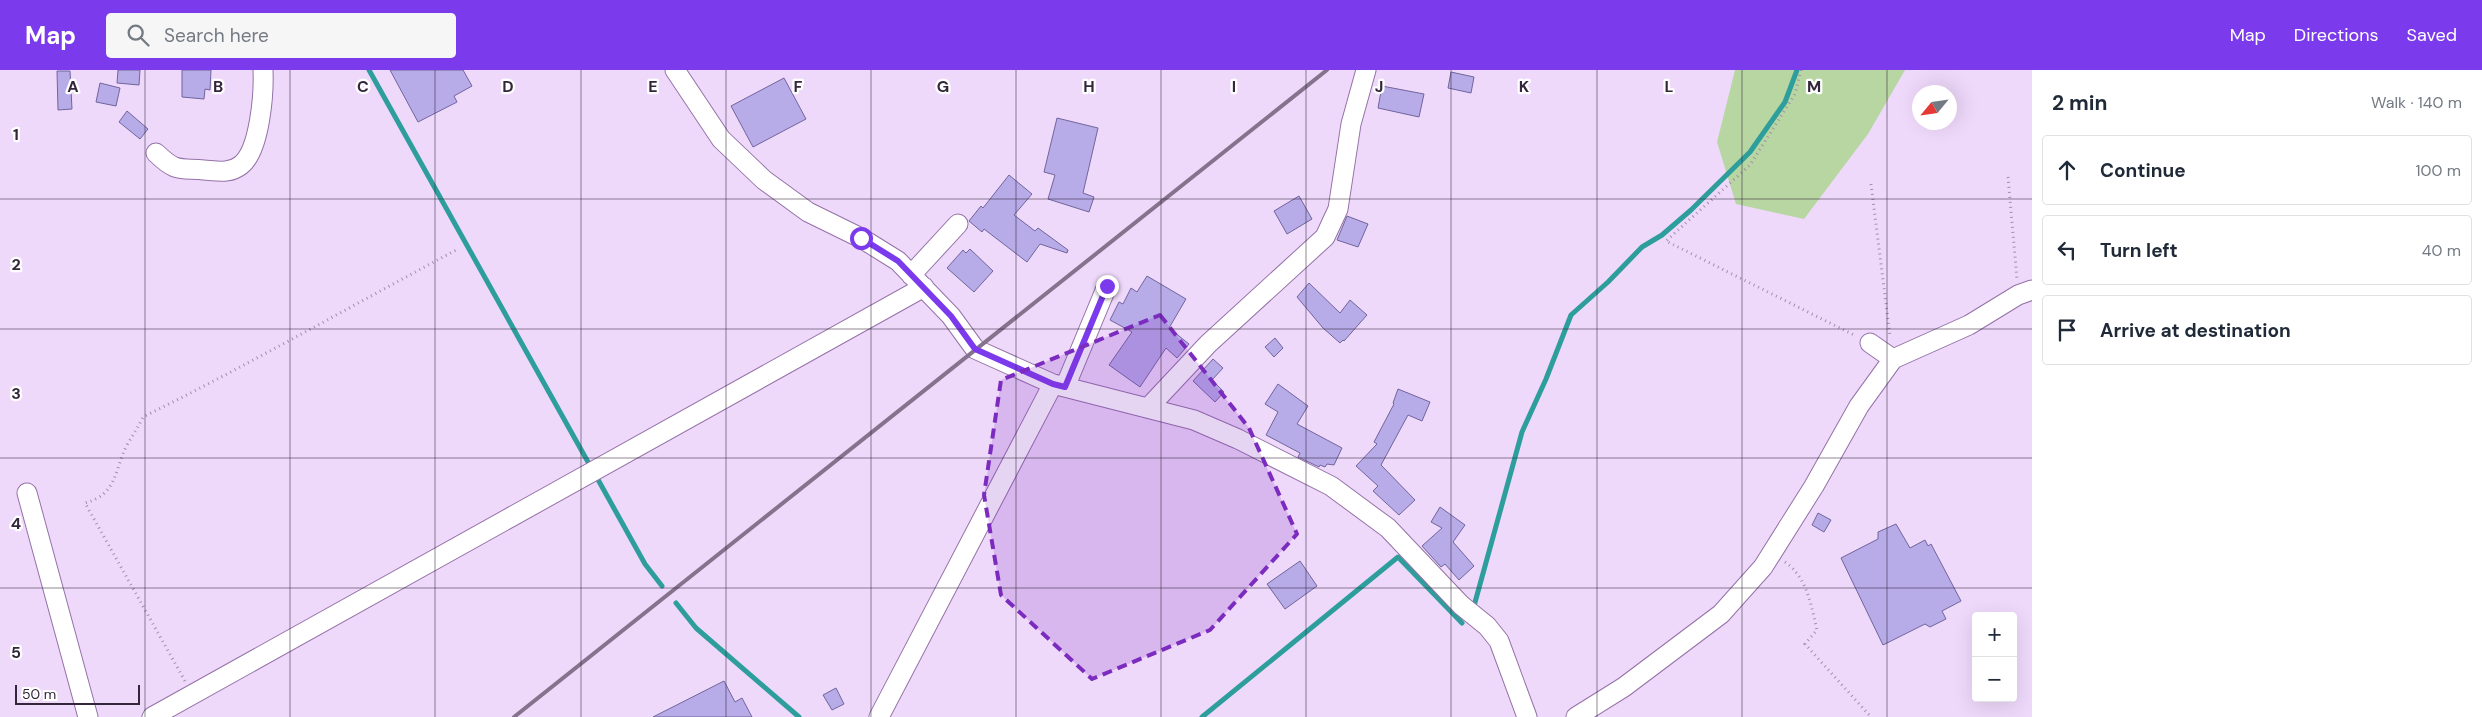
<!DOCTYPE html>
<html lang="en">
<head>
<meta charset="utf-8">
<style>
	:root { --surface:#fff; --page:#f6f6f7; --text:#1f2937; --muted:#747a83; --line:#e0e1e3; --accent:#7c3aed }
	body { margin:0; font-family:"DM Sans",sans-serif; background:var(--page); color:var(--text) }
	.controls { position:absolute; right:15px; bottom:15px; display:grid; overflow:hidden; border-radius:5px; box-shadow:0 5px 20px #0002 }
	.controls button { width:45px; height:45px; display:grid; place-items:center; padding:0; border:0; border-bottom:1px solid var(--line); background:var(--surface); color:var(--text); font:25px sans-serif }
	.compass { position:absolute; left:1912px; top:15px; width:45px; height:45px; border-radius:50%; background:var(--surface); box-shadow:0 5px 20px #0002; rotate:241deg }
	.scale { position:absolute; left:15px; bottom:12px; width:125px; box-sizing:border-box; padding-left:5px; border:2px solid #33253a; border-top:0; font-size:14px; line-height:18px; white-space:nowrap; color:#33253a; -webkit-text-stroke:4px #fff; paint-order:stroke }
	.stop { position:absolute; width:15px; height:15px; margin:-11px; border:4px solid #7c3aed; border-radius:50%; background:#fff }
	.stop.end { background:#7c3aed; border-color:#fff; box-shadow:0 1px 5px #0008 }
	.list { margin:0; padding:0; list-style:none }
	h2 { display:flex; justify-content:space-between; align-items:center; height:65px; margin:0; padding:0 20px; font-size:21px }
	h2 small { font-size:16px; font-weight:400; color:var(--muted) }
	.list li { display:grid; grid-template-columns:32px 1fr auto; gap:15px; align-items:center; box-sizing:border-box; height:70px; margin:0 10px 10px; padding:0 10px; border:1px solid var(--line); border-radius:5px }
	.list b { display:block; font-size:19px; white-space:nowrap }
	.list em { font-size:16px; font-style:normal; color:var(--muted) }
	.icon { flex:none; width:28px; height:28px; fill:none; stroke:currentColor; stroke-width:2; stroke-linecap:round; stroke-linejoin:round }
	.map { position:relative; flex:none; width:2032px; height:647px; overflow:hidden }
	header { display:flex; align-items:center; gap:30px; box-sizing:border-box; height:70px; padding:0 25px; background:var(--accent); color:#fff }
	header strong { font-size:24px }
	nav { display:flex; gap:28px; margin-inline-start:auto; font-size:18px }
	.search { width:350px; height:45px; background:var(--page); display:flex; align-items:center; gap:12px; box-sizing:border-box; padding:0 18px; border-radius:5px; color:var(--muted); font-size:19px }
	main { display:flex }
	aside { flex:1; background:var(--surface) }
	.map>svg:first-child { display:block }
	.green { fill:#b7d6a2 }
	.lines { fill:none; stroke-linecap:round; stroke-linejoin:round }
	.stream { stroke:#2e9e9c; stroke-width:5 }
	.building { fill:#b7abe8; stroke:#71659d }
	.street-casing { stroke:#9472a7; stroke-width:21 }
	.path { stroke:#a28fac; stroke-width:3; stroke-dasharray:1 4; stroke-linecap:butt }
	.street { stroke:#fff; stroke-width:19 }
	.rail { stroke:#85738e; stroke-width:4 }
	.route { stroke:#7c3aed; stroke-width:6 }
	.marked { fill:#7b2cbf; fill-opacity:0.2; stroke:#7b2cbf; stroke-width:4; stroke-dasharray:10 6; stroke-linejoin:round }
	.grid { fill:none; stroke:#33253a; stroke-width:1; stroke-opacity:0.55 }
	.grid-label { font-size:16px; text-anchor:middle; font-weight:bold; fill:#33253a; stroke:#fff; stroke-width:4.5; stroke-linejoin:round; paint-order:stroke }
</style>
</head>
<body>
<header>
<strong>Map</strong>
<div class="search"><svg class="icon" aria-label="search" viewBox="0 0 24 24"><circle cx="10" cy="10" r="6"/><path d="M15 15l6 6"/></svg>Search here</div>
<nav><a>Map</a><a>Directions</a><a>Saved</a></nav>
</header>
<main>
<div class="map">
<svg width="2032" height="647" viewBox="0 0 2032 647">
	<rect width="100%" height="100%" fill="#efd9fb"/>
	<path class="green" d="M1735,0H1905L1868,64L1804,149L1736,134L1717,72Z"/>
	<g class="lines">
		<path class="stream" d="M369,0L588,392
			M596,406L645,494L662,516
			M676,533L696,558L799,647
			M1474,536L1522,362L1546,309L1571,245L1608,212L1642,177L1662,165L1691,140L1750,82L1785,32L1797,0
			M1202,647L1398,487L1462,553"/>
	</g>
	<path class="building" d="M118,0H140L139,15L117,13Z
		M182,0H211L210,20L205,19L204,29L182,27Z
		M390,0H463L472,16L454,26L457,32L418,52Z
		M57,1H70L72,39L58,40Z
		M1451,2L1474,7L1471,23L1448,18Z
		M784,8L806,49L753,77L731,36Z
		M100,13L120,18L116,36L96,32Z
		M1382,16L1424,24L1419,47L1378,38Z
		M127,41L148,59L140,69L119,52Z
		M1057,48L1098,58L1083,123L1094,127L1089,142L1048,129L1055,105L1044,102Z
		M1009,105L1032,124L1014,145L1035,161L1038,158L1068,180L1067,183L1040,174L1027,192L984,159L982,162L969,151L981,136L983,138Z
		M1299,126L1312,149L1287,164L1274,141Z
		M1347,146L1368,154L1358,177L1337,170Z
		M970,179L993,201L974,222L947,198L963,180L966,183Z
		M1147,206L1186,229L1169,258L1189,274L1177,288L1166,278L1140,317L1109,295L1132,262L1110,250L1119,232L1123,234L1131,218L1137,222Z
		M1309,213L1340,243L1350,230L1367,245L1344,271L1343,270L1340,273L1323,258L1297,227Z
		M1275,268L1283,278L1274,287L1265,277Z
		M1213,289L1223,298L1212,310L1224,322L1215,332L1193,311Z
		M1278,314L1308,336L1297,354L1342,378L1334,395L1327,394L1325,397L1320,395L1319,397L1298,387L1300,383L1266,365L1278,342L1265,334Z
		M1398,319L1430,332L1422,351L1408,345L1381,395L1415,430L1399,445L1373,421L1378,416L1356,396L1377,374L1374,372L1394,334L1393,333Z
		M1440,437L1465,455L1453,472L1474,496L1459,510L1445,494L1441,497L1422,476L1442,458L1431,452Z
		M1818,443L1831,450L1824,462L1812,455Z
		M1896,454L1910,478L1925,470L1928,476L1931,474L1961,531L1942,541L1946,549L1930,557L1925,554L1883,575L1841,488L1878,469V462Z
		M1300,491L1317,516L1285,539L1267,514Z
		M724,611L735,632L742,628L752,647H653Z
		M836,618L844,634L832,640L823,625Z"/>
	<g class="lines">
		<defs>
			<path id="street" d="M675,0L721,69L764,110L808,142L861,168L898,191L951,246L975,279L1053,314L1194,350L1238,369L1331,416L1388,458L1461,535L1487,556L1499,571L1527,647
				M156,83C176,102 177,98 204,100C217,101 230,104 241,95C260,80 264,23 263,0
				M911,205L958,154
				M1870,273L1893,289
				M1065,317L1107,216
				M1148,338L1208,274L1325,167L1338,139L1351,54L1366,0
				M27,423L88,647
				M152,647L924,217
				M879,647L1053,314
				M1576,647L1624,617L1721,544L1763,497L1814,416L1859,336L1893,289L1969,255L2018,225L2032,220"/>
		</defs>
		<use href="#street" class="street-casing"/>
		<path class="path" d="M1801,0L1795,24L1750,95L1666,171L1856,266
			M2008,107L2017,209
			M1871,114L1890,266
			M1785,492C1807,507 1811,535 1817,560L1805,574L1871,647
			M185,611L85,433C118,424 114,400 127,375C133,365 138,357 143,347C250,294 353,235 458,179"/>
		<use href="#street" class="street"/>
		<path class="rail" d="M514,647L1327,0"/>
	</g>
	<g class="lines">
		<path class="route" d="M861,168L898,191L951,246L975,279L1053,314L1065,317L1107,216"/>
	</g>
	<path class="marked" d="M1160,245L1249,358L1297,464L1210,560L1092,609L1001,525L984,425L1001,310Z"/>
	<path class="grid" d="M145,0V647M290,0V647M435,0V647M581,0V647M726,0V647M871,0V647M1016,0V647M1161,0V647M1306,0V647M1451,0V647M1597,0V647M1742,0V647M1887,0V647M0,129H2032M0,259H2032M0,388H2032M0,518H2032"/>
	<g class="grid-label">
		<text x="73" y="22">A</text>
		<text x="218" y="22">B</text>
		<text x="363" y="22">C</text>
		<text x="508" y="22">D</text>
		<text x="653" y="22">E</text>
		<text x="798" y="22">F</text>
		<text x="943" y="22">G</text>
		<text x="1089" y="22">H</text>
		<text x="1234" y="22">I</text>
		<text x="1379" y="22">J</text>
		<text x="1524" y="22">K</text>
		<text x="1669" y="22">L</text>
		<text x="1814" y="22">M</text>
		<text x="16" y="70">1</text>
		<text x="16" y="200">2</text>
		<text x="16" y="329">3</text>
		<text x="16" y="459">4</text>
		<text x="16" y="588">5</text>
	</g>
</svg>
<div class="controls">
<button>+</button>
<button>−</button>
</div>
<svg class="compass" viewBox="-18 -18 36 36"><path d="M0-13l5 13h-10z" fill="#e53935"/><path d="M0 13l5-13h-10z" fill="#747a83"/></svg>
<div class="scale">50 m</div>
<div class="stop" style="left:861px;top:168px"></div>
<div class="stop end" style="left:1107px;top:216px"></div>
</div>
<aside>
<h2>2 min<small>Walk · 140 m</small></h2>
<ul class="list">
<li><svg class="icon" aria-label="ahead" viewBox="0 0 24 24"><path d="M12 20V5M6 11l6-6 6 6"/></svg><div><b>Continue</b></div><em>100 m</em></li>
<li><svg class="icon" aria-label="left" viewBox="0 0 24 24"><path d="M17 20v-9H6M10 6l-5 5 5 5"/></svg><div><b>Turn left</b></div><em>40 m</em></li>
<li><svg class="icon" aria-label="arrive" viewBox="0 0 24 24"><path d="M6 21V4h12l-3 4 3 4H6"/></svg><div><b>Arrive at destination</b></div></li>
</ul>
</aside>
</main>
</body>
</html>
